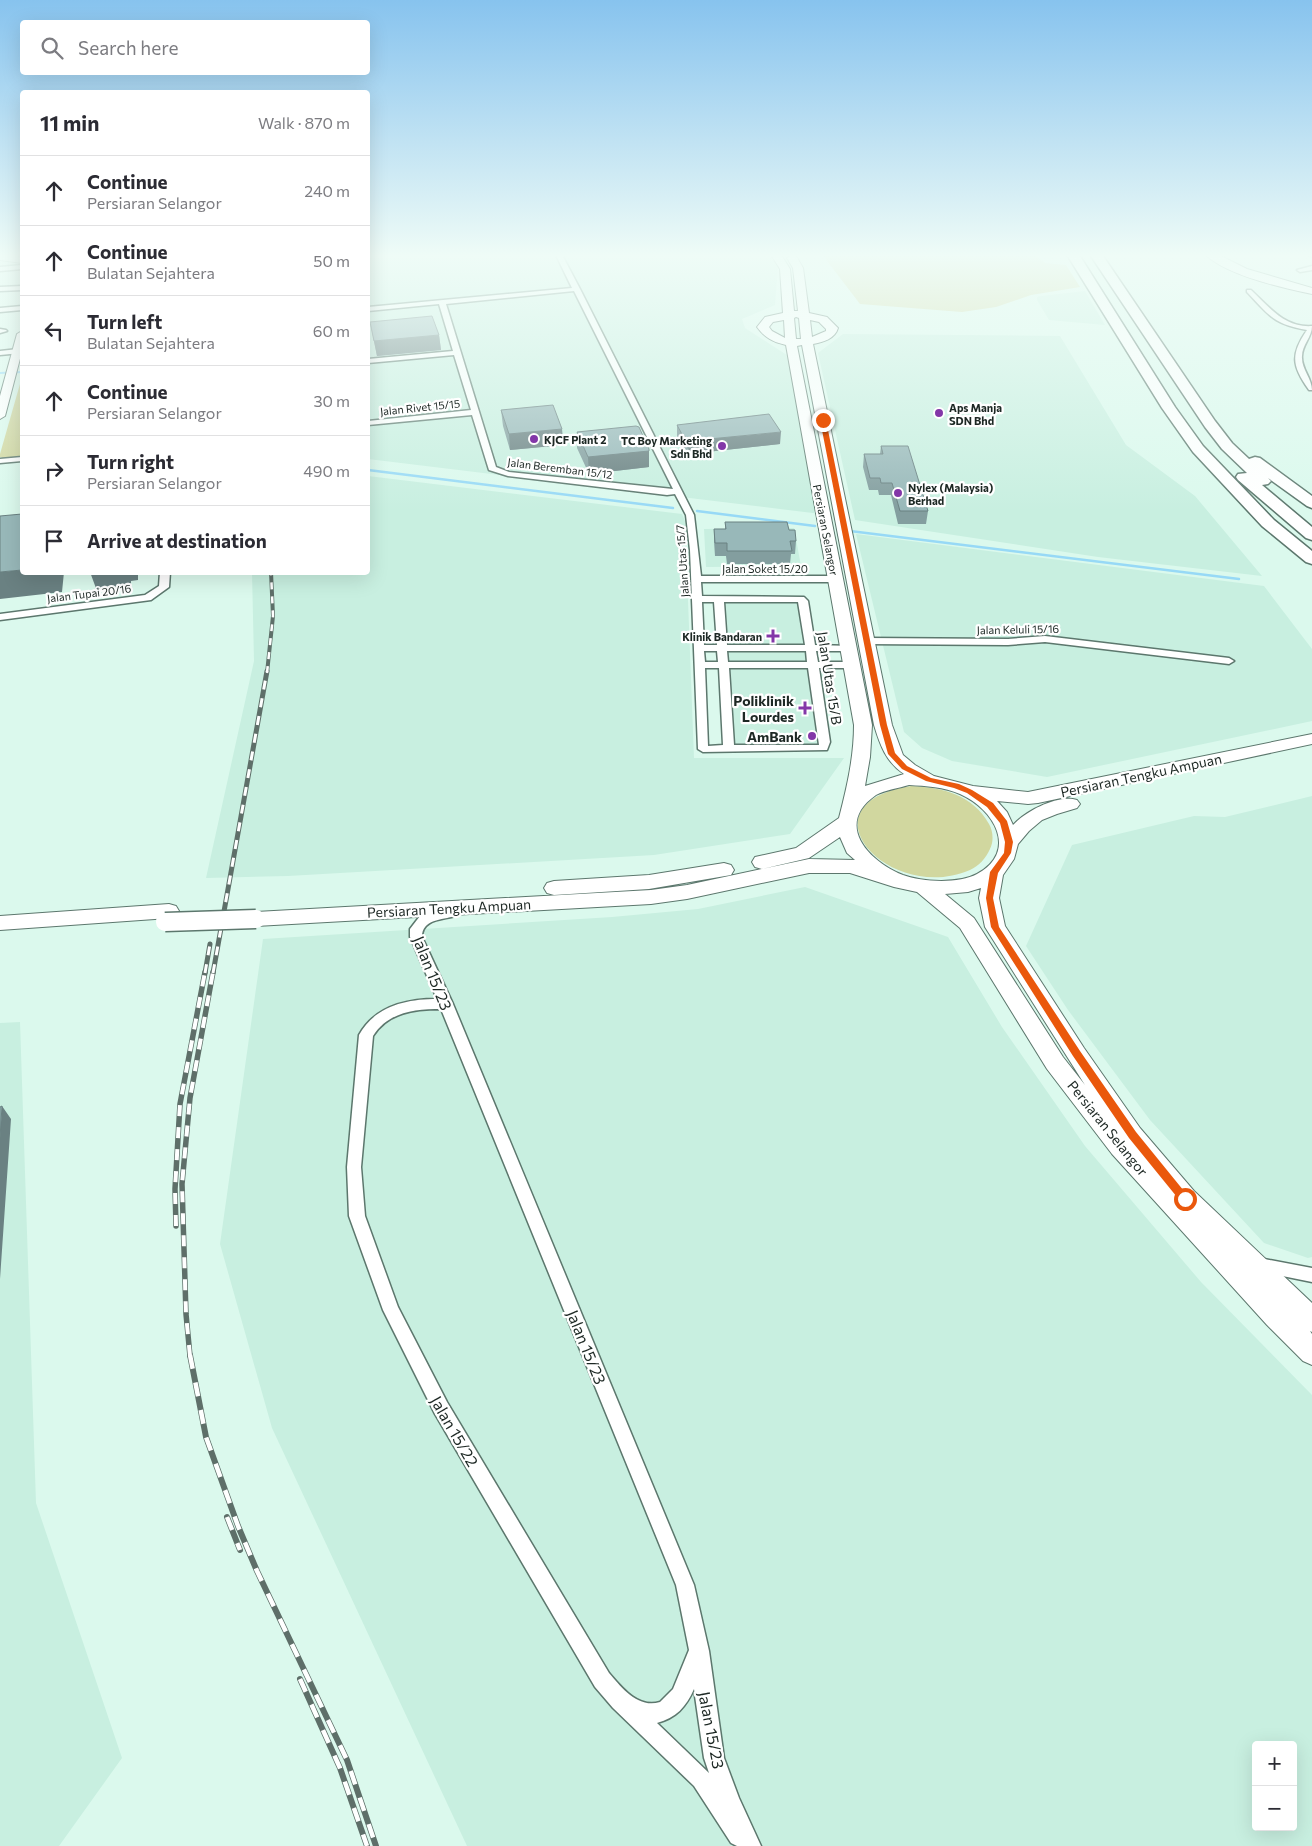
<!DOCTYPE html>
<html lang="en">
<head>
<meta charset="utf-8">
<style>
	:root { --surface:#fff; --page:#f7f7f7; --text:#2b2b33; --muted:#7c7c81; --line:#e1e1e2 }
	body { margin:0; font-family:Commissioner,sans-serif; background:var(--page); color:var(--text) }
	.controls { position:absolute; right:15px; bottom:15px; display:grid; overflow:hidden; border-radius:5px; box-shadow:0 5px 20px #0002 }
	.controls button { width:45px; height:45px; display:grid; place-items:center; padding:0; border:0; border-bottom:1px solid var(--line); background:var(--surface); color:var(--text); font:25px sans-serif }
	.stop { position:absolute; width:15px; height:15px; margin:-11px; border:4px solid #ea580c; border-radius:50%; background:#fff }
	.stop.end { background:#ea580c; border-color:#fff; box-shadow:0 1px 5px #0008 }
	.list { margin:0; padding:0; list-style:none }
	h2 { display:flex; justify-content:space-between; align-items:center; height:65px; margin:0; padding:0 20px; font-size:21px }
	h2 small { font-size:16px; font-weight:400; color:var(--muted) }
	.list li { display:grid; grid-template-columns:32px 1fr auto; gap:15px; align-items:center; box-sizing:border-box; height:70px; padding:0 20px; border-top:1px solid var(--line) }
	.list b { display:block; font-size:19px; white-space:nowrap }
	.list p { margin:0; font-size:16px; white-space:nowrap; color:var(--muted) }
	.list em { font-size:16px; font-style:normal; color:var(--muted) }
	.icon { flex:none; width:28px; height:28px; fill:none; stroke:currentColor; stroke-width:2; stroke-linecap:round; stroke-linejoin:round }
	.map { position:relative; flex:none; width:1312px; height:1846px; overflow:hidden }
	.search { position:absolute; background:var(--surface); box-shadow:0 5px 20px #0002; left:20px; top:20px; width:350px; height:55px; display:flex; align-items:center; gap:12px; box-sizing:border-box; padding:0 18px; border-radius:5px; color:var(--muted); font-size:19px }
	.panel { position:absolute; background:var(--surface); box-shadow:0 5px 20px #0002; left:20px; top:90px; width:350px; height:485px; border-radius:5px }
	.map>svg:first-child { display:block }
	.built { fill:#c8efe0; fill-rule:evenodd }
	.green { fill:#d1d79f }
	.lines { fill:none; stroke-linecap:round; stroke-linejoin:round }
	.stream-far1 { stroke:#97d9f6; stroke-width:2 }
	.stream { stroke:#97d9f6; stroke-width:2.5 }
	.street-casing { stroke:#5c776d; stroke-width:3 }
	.secondary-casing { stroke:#5c776d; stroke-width:2 }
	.primary-casing { stroke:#5c776d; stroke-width:2 }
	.highway-casing { stroke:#5c776d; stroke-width:3 }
	.street { fill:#fff; fill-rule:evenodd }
	.secondary { fill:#fff; fill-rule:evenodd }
	.primary { fill:#fff; fill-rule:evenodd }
	.highway { fill:#fff; fill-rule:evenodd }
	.rail-far3-casing { stroke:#5e6f69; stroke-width:4 }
	.rail-far2-casing { stroke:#5e6f69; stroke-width:5 }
	.rail-far1-casing { stroke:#5e6f69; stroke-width:5.5 }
	.rail-casing { stroke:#5e6f69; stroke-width:6 }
	.rail-far3 { stroke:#fff; stroke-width:2.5; stroke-dasharray:7; stroke-linecap:butt }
	.rail-far2 { stroke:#fff; stroke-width:3; stroke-dasharray:9; stroke-linecap:butt }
	.rail-far1 { stroke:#fff; stroke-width:4; stroke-dasharray:11; stroke-linecap:butt }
	.rail { stroke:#fff; stroke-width:4.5; stroke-dasharray:14; stroke-linecap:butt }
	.primary-bridge-casing { stroke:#5c776d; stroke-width:21; stroke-linecap:butt }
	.primary-bridge { stroke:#fff; stroke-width:18 }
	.wall { fill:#839e9f }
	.shaded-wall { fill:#6a8182 }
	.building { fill:#98b8b9; stroke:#6a8182 }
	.route { fill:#ea580c }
	.poi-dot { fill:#8337a8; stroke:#fff; stroke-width:2 }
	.labels { text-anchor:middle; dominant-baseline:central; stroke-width:4.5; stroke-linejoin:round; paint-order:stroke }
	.far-street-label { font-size:11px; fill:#1d2824; stroke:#fff }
	.far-poi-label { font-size:11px; font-weight:bold; fill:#1d2824; stroke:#fff; text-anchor:start }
	.street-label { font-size:14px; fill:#1d2824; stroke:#fff }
	.poi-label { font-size:14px; font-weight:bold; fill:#1d2824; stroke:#fff; text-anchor:end }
	.near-street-label { font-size:16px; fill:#1d2824; stroke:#fff }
</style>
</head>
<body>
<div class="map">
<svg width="1312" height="1846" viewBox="0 0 1312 1846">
	<rect width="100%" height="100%" fill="#dbf9ed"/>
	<path class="built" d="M368,253H767L778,266L775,305L742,319L745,328L790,357L821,514L368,459Z
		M1085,291L1105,325L1049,320L1037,300V297L1041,296Z
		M843,334L1060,336L1126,445L1195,496L1262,576L1098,557L855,520L818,353Z
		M368,476L682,514L685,521L694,758H844L790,834L654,855L288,876L206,878L254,661L252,573L368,572Z
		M794,528L801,566L706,567L704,529Z
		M856,534L1264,586L1312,649V721L1047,777L952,761L922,748L904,732Z
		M723,601H800L819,745L733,746Z
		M1312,796V1257L1308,1258L1264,1243L1150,1120L1068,1010L1026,946L1072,845L1194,816L1225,817Z
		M805,887L948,937L1002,1027L1085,1146L1201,1282L1312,1395V1846H467L272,1428L220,1244L263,939L612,917L698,909ZM1256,1745H1293V1827H1256Z
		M20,1022L36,1503L122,1758L59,1846H0V1023Z"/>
	<path class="green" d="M821,253H1033L1045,263L1066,265L1080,287L1031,295L996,307L962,312L860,304Z
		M22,377V457L5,459L0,457V454Z
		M911,786C942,787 973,795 989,824C993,831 994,841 990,849C986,858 979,866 970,870C889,905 797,804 911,786Z"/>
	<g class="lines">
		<path class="stream-far1" d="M0,373L22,372"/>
		<path class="stream" d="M368,470L673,508
			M697,511L815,526
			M850,531L1239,579"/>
		<defs>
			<path id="street" d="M555,253H561L580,289L694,515L701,576H835L840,579L835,582H701L702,596L804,597L808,601L815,645L852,646L853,648L848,651H816L818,662H851L856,665L851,668H819L830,742L827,750L703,752L698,749L690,550L686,515L675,494L667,495L508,476L489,470L472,415L368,425V421L471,410L454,355L368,363V359L453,351L439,304L368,311V307L572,288ZM574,291L673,489L509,472L496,467L446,304ZM702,602H714L717,645H704ZM724,602H798L805,645H727ZM704,651H717L718,662H705ZM727,651H806L807,662H728ZM705,668H719L723,745L708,746ZM729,668H808L819,745H734Z
				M1305,253H1312V257Z
				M22,265V269L0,271V267Z
				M1312,266V270L1300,272L1297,270Z
				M22,286V290L0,291V287Z
				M1247,290H1251C1269,307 1285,328 1312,326C1312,337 1302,345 1302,356C1301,369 1312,378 1312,390H1309C1292,366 1290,355 1307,330C1273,324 1270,316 1247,292Z
				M22,306V310L0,312V308Z
				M0,329L6,330L7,331L0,333Z
				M18,349L22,351L21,353L0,355V351Z
				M22,457V461L0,463V459Z
				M160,572H170L169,587L151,600L0,620V614L145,595L159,586Z
				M1045,636L1229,658L1234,661L1229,664L1045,642L1008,645L867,644L862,641L867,638L1008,639Z
				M451,908L455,910L457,913L455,916C442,920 422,919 422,937L453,1004L694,1585L709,1651L724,1758L739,1798L761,1846H737L731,1843L694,1786L613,1708L595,1687L435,1414L383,1310L349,1216L347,1167L359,1035C375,1006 406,999 437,999L410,937V929L420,916ZM441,1009L676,1585L689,1650L673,1689L660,1702C638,1709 621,1687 609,1673L447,1402L398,1307L365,1216L361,1167L373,1036C388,1012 415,1009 441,1009ZM694,1689L704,1758L709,1773L657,1723C676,1718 686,1707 694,1689Z
				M1259,1258L1312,1268V1282L1253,1270L1251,1265L1253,1260Z"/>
			<path id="secondary" d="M0,254L22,257V263L0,260Z
				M22,331V351L5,416L0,419V396L17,334Z"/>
			<path id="primary" d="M770,253H780L790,269L794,311H798L793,268L787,258L792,255L796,256L803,268L809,313L827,317L838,328C835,339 823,342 813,344L892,725L903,755L915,765L934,776L973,786L1028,792L1312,734V744L1038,803L1028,804L997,801L1007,812L1013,825C1026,811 1058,794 1077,800L1080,804L1077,808L1057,814L1042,820L1029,831L1018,844L1014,859L1003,875L999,898L1005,926L1084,1048L1140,1128L1194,1191L1312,1303V1332L1310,1331L1312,1334V1365L1303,1361L1267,1325L1112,1154L1047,1069L960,928L917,892L894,887L850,873H809L687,899L651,904L256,926L249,924L246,919L249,914L256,912L651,890L687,885L809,859L855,860L847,853L840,837L809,858L762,869L755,867L752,862L755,857L796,848L839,818C847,787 854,757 854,725L786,345C773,342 765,338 757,327L765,317L783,313L780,269ZM796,317L799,318L801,339H796L794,318ZM784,320L785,338L772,331L769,327L773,322ZM810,320L819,322L826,329V331L812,337ZM802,345L874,725C880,745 886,762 904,774L865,786L870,757L872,725L797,346ZM909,785C926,786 944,787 960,794C994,809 1019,851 977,874C959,884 922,882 903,875C868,861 834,824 876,795C885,790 899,788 909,785ZM981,888L979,898L985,927L1085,1085L1063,1057L974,918L945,894L968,892Z
				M1204,253H1215L1247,269L1312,288V294C1283,288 1224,275 1204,253Z
				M724,863L731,865L734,870L731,875L649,889L554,895L547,893L544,888L547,883L554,881L649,875Z
				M169,904L176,906L179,911L176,916L169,918L0,930V916Z"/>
			<path id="highway" d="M1066,253H1078L1175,407L1203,446L1274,520L1312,551V564L1306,562L1262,526L1193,452L1162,408Z
				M1089,253H1101L1215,421L1232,443L1249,459L1255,457L1260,458L1312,496V508L1307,506L1268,478L1271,481L1268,484L1262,485L1312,527V540L1306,538L1238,480L1236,477L1238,474L1247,473L1222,449L1205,427Z"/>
		</defs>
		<use href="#street" class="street-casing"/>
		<use href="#secondary" class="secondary-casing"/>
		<use href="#primary" class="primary-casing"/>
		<use href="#highway" class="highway-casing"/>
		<use href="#street" class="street"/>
		<use href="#secondary" class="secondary"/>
		<use href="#primary" class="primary"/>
		<use href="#highway" class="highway"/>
		<defs>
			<path id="rail-far3" d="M267,673L273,616L271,572"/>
			<path id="rail-far2" d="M205,973L210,944
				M213,973L267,671"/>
			<path id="rail-far1" d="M176,1226L175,1189L180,1104L205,972
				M190,1356L186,1314L182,1184L190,1098L213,972"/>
			<path id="rail" d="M190,1355L206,1437L238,1526L257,1571L347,1760L376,1846
				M227,1517L240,1550
				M300,1679L340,1768L367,1846"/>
		</defs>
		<use href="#rail-far3" class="rail-far3-casing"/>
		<use href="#rail-far2" class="rail-far2-casing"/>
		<use href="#rail-far1" class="rail-far1-casing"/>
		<use href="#rail" class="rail-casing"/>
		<use href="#rail-far3" class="rail-far3"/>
		<use href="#rail-far2" class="rail-far2"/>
		<use href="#rail-far1" class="rail-far1"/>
		<use href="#rail" class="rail"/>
		<defs>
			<path id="primary-bridge" d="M165,922L256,919"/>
		</defs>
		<use href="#primary-bridge" class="primary-bridge-casing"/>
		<use href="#primary-bridge" class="primary-bridge"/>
	</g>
	<path class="wall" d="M370,322L439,335L441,350L377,356Z
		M501,410L562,429L563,445L510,450L503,426Z
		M677,425L780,444L688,454L685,448H683L677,437Z
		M577,432L649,449V467L589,474L577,448Z
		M881,446L928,511L926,524H898L891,495H879L878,490H869L863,467L864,454H880Z
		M725,522L789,530L796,541L795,554H791L790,564H727L726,556H715L714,541V529H725Z"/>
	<path class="shaded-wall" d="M439,335L441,350L377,356L374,341Z
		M562,429L563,445L510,450L509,434Z
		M781,432L780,444L688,454L689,441Z
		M683,436H685V448H683Z
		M649,449V467L589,474L588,457Z
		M22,570V572H64L62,592L0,599V572Z
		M90,572H138V580L131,581V587L97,591Z
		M2,1106L11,1119L0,1279V1138Z"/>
	<path class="building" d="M432,316L439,335L374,341L370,322Z
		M553,405L562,429L509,434L501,410Z
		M769,414L781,432L689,441L685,436H683L677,425Z
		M636,426L639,427L649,449V451L588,457L577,432Z
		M881,446H908L928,511H900L892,483H881L880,478H870L864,454H883Z
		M22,514V570L0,572V516Z
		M725,522H787L789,530H795L796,541H790L792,551H727V543H715L714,529H726Z
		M2,1106L0,1138V1107Z"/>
	<linearGradient id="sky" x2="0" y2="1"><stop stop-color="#87c3ee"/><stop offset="0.5" stop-color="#effcf7"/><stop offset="1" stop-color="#effcf7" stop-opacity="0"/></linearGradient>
	<rect width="1312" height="511" fill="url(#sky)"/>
	<path class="route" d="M823,419L826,420L887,725L895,753L907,766L931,778L959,784L972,790L993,803L1007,821L1013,842L1011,853L998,873L993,898L999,927L1080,1051L1136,1132L1188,1196V1202H1181L1129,1138L1073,1056L991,927L986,898L990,872L1004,853L1005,842L1000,823L987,807L967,793L954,788L926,781L902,769L888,754L880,725L820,420Z"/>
	<g class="poi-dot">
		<circle cx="939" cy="413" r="5"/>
		<circle cx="534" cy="439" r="5"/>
		<circle cx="722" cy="446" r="5"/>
		<circle cx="898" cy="493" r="5"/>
		<path d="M770.5 628.5h5v5h5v5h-5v5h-5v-5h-5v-5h5z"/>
		<path d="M802.5 700.5h5v5h5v5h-5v5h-5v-5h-5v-5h5z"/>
		<circle cx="812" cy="736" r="5"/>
	</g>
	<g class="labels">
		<g class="far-street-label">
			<text transform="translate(420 407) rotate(-6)">Jalan Rivet 15/15</text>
			<text transform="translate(560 468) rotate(7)">Jalan Beremban 15/12</text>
			<text transform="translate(826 530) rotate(79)">Persiaran Selangor</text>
			<text transform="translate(682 561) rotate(-94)">Jalan Utas 15/7</text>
			<text x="765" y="568">Jalan Soket 15/20</text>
			<text transform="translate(89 593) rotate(-7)">Jalan Tupai 20/16</text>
			<text transform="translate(1018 629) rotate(-1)">Jalan Keluli 15/16</text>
		</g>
		<g class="far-poi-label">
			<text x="949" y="407">Aps Manja<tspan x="949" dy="13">SDN Bhd</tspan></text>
			<text x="544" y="439">KJCF Plant 2</text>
			<text x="712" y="440" text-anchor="end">TC Boy Marketing<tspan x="712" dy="13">Sdn Bhd</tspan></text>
			<text x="908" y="487">Nylex (Malaysia)<tspan x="908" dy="13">Berhad</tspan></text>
			<text x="762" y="636" text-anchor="end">Klinik Bandaran</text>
		</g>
		<g class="street-label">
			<text transform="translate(830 678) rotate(81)">Jalan Utas 15/B</text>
			<text transform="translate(1141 775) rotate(-12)">Persiaran Tengku Ampuan</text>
			<text transform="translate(449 908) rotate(-3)">Persiaran Tengku Ampuan</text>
			<text transform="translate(1108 1128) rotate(51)">Persiaran Selangor</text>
		</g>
		<g class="poi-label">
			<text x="794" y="700">Poliklinik<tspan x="794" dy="16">Lourdes</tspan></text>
			<text x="802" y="736">AmBank</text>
		</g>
		<g class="near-street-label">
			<text transform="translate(433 973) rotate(68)">Jalan 15/23</text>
			<text transform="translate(587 1347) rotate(68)">Jalan 15/23</text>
			<text transform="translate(455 1431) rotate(60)">Jalan 15/22</text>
			<text transform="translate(712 1730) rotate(79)">Jalan 15/23</text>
		</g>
	</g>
</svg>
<div class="controls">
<button>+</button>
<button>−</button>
</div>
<div class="stop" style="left:1185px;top:1199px"></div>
<div class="stop end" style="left:823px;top:420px"></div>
<div class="search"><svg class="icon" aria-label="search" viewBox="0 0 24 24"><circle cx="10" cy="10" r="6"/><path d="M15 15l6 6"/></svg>Search here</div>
<section class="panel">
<h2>11 min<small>Walk · 870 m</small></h2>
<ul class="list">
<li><svg class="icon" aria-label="ahead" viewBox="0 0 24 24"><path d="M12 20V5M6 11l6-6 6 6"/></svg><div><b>Continue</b><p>Persiaran Selangor</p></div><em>240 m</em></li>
<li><svg class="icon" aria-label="ahead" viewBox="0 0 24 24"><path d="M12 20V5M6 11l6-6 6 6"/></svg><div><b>Continue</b><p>Bulatan Sejahtera</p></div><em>50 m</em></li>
<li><svg class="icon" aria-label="left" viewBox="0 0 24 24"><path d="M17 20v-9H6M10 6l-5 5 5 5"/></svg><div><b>Turn left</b><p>Bulatan Sejahtera</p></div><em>60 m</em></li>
<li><svg class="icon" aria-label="ahead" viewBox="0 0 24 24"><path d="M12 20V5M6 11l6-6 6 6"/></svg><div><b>Continue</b><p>Persiaran Selangor</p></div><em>30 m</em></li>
<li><svg class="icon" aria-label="right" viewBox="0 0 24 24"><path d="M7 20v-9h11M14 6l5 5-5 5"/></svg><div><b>Turn right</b><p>Persiaran Selangor</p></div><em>490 m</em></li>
<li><svg class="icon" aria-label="arrive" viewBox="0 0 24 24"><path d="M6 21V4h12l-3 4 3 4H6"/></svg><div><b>Arrive at destination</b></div></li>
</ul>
</section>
</div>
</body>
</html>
